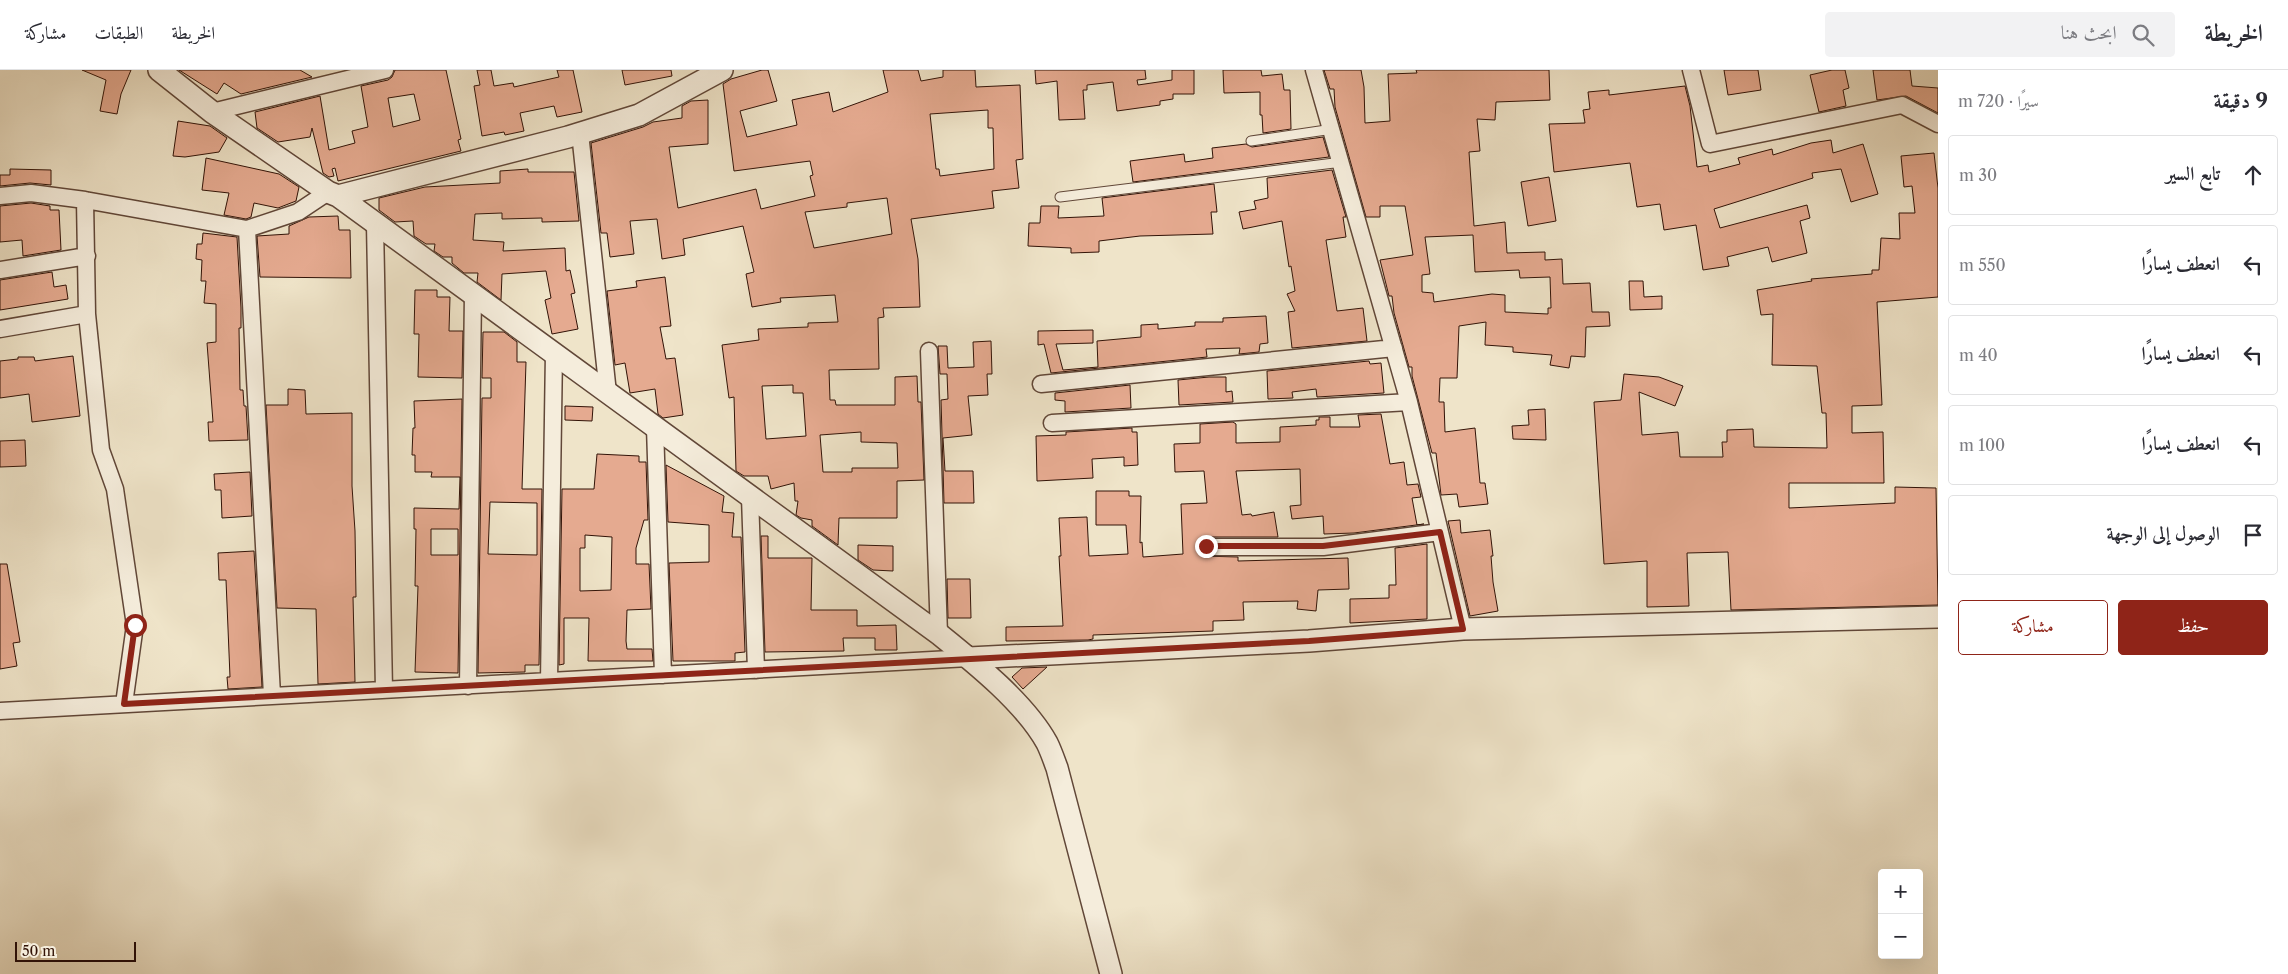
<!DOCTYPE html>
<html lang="ar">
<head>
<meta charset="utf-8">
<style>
	:root { --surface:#fff; --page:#f2f2f3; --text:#2b2b33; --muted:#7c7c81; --line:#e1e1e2; --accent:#8f2418 }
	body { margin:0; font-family:"Libre Caslon Text",Amiri,serif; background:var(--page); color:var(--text); direction:rtl }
	.controls { position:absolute; right:15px; bottom:15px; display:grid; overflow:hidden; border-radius:5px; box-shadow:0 5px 20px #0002 }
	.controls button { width:45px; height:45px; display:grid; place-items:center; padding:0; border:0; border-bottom:1px solid var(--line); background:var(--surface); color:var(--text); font:25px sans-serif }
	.scale { position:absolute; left:15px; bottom:12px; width:121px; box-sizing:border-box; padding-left:5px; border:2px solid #321307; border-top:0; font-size:14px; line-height:18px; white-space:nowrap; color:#321307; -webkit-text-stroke:4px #f5eddc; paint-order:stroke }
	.stop { position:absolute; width:15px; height:15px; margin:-11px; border:4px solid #8f2418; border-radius:50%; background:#fff }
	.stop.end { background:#8f2418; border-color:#fff; box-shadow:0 1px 5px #0008 }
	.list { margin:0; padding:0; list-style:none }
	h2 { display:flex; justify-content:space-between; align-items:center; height:65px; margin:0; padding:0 20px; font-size:21px }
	h2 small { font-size:16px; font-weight:400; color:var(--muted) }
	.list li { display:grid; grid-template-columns:32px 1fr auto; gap:15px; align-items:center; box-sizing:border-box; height:80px; margin:0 10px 10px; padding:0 10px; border:1px solid var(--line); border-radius:5px }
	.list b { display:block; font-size:19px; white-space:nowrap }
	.list em { font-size:16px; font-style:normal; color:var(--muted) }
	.actions { display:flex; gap:10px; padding:15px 20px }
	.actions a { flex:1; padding:11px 0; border:1px solid var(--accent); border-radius:5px; text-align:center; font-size:18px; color:var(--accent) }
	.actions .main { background:var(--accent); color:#fff }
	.icon { flex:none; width:28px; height:28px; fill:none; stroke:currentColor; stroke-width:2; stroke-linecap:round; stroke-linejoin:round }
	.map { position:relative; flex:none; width:1938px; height:904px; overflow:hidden; direction:ltr }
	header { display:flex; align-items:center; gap:30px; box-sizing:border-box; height:70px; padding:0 25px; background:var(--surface); border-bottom:1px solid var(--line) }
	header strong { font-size:24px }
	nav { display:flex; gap:28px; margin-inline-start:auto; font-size:18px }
	.search { width:350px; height:45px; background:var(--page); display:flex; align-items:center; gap:12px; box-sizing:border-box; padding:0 18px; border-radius:5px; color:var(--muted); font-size:19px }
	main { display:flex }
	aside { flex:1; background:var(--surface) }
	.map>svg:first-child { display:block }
	.building { fill:#e5aa90; stroke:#321307; fill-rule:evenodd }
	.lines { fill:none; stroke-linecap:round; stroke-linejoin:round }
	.service-casing { stroke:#614738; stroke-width:11 }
	.minor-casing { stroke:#614738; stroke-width:19 }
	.tertiary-casing { stroke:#614738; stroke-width:24 }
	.service { stroke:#f5eddc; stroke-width:9 }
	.minor { stroke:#f5eddc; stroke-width:16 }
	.tertiary { stroke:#f5eddc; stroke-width:21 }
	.route { stroke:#8f2418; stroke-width:6 }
</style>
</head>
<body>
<header>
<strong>الخريطة</strong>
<div class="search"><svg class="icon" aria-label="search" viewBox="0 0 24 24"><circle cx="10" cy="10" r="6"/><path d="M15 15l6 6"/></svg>ابحث هنا</div>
<nav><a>الخريطة</a><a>الطبقات</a><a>مشاركة</a></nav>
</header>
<main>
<aside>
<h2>9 دقيقة<small>سيرًا · 720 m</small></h2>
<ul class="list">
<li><svg class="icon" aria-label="ahead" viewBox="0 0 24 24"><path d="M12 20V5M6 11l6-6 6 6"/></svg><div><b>تابع السير</b></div><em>30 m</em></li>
<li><svg class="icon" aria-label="left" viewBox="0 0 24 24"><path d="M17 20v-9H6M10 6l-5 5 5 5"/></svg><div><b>انعطف يسارًا</b></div><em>550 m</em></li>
<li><svg class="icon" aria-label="left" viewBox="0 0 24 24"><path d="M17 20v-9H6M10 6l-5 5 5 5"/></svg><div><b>انعطف يسارًا</b></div><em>40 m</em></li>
<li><svg class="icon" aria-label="left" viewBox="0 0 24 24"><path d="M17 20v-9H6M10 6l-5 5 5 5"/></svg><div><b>انعطف يسارًا</b></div><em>100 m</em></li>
<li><svg class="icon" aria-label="arrive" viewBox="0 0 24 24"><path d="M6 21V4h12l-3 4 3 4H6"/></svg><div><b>الوصول إلى الوجهة</b></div></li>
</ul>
<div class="actions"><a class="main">حفظ</a><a>مشاركة</a></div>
</aside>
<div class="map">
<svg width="1938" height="904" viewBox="0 0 1938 904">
	<rect width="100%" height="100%" fill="#efe4c9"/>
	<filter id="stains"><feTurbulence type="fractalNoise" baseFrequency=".004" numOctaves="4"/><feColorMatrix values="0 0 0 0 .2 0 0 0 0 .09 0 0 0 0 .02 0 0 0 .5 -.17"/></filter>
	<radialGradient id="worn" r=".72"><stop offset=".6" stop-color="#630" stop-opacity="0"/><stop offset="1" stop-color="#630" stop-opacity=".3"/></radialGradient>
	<path class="building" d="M82,0H131L121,24L117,44L100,41L106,10Z
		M179,0H300L312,7L241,24L224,13L217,24Z
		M395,0H446L461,69L458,70L461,81L338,111L335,98L332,99L334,106L329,107L323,103L312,58L310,67L278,72L257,58L255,42L320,26L329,80L355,73L352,61L368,57L361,16L388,10L392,7ZM414,24L420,50L393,57L388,28Z
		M477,0H491L494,16L513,13L514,17L559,7L557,0H573L582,42L557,47L554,36L520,43L524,61L505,65L504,62L482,66L474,16L480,15Z
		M622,0H671L672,6L625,15Z
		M762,0H768L777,31L740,41L747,67L797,55L792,30L829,22L833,42L888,22L883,0H918L921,11L943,7V0H975L976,17L1020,15L1023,89L1016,90L1019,118L992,121L994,138L911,149L918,189L920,237L883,238L884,247L878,248L879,299L829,300L830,330H835L836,335H895V307L917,306L918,332H921L924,410L897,411V448H839L838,475L812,456V450L801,448L796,445L798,431H795L794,413L771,419L768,406H744L736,401L734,327L729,328L722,275L759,270L758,259L808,257V253L838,252L835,225L780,228L781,232L752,237L746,204L754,202L743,156L683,169L685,185L662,189L657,149L630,151L634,184L610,187L607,163H601L591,73L643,57L653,52L682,48V36L691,31L708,30V74L669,77L678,138L756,119L761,139L815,126L810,106L813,105L810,91L734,101L723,14L731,9ZM988,40V58H993L994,99L940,106L939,99H936L930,44ZM887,128L892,164L814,178L805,142L847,137V133ZM793,315V323H803L806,366L766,369L762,316ZM861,362V372L897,373L898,398H852V402H823L820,365Z
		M1035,0H1145L1146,9L1137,10L1138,15L1172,10V0H1194V24H1173V29L1160,31V35L1117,41L1113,12L1087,15V20H1083L1085,49L1059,50L1057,11L1036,14Z
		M1223,0H1261L1262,6L1282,4L1284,20H1290L1291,59L1263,63L1262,45H1260V22L1224,23Z
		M1324,0H1361L1364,17L1365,53L1390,51L1388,4L1417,3L1416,0H1549L1550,30L1496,32L1495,50L1477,49L1480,81L1469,82L1474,156L1505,152L1507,183L1545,182V190L1562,189L1563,214L1590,213L1592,242H1609L1610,256L1586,257L1585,287L1571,286L1569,298L1550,295L1552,285L1513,282V277L1485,275L1486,252L1459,256L1457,308H1440L1439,332H1444L1445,362L1475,358L1480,413H1485L1488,434L1459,437L1457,424L1441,425L1436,383H1432L1412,306V297H1409L1394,243L1392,226H1389L1380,190L1413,185L1405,136H1380V147H1366L1335,37L1334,19H1330ZM1473,165L1475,202L1519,200L1520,208L1550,207L1551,238H1548V244L1505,242V225L1492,224L1434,232L1433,223L1422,222V205L1430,204L1425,167Z
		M1724,0H1758L1761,20L1728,25Z
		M1832,0H1845L1849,18L1843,20L1846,36L1819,42L1810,5Z
		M1873,0H1910L1912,16L1938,18V43L1906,26L1877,30Z
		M1685,16L1690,36L1697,97L1708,95L1709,102L1740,94L1738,88L1772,79L1773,85L1811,73L1831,70L1833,83L1863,74L1878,124L1851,132L1841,99L1812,103L1813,108L1714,139L1720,158L1807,135L1810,148L1800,151L1807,183L1772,192L1768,177L1727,187L1729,196L1703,200L1696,155L1664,160L1660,134L1637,137L1630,93L1554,102L1549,54L1585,53L1583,40L1590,39L1588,22L1609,20V25Z
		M178,51L210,56L227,68L219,82L185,87L173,86Z
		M1323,67L1329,87L1133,112L1130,91L1184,84L1185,92L1213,88L1212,78L1246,74L1252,77Z
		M1934,83L1938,118V227L1877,232L1882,335L1852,336V363L1883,362L1884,413H1789V438L1895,433V417L1936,418L1938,535L1731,540L1728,482L1687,483L1689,536L1647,537V491L1604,494L1594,332L1621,330L1624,304L1659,307L1683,316L1675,336L1639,322L1642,365L1678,362L1680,387H1723L1722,372H1727V360L1753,359L1754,377L1827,378L1826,343H1822L1817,296L1772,295L1773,244L1761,245L1757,220L1812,211L1811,209L1872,204V200H1879L1881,168L1900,169L1899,143H1915L1912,116L1904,117L1901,86Z
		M206,88L279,104L299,117L296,131L278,138L254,133L251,147L246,149L224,145L229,123L202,120Z
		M10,99L51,100V115L30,113L0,116V105H10Z
		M528,99V102H574L579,151L542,152V148L502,149V143L475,144L473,170L504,172L503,181L565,178L566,201L570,200L575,223L571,224L578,259L552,264L545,230L551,228L546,201L502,204L501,230L477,212L478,203H464L452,193V187H443L434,181L435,174H426L414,166L413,151L395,152L379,140V128L425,117L500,113V101Z
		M1332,100L1346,147H1343L1346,167L1326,170L1337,241L1363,238L1367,271L1292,278L1288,242L1295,241L1287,224L1295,221L1291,196L1289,197L1282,151L1243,159L1239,142L1256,139L1254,131L1268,128L1267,108Z
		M1549,107L1556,151L1528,156L1521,112Z
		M1214,114L1217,142H1211L1213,164L1140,166L1099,171V182L1071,183V178L1028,176L1029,153H1040L1041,136H1059L1058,148L1104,146L1102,128Z
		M31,133L50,136V140H59L61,180L23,186L22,170L0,172V136Z
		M338,146L339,160H350L351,208L260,207L257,166L289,164V156L309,147Z
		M203,163L237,167L241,238V258H239L240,320H243L244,336H246L248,370L209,371L208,352H213L207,273L216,272V234L204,233L206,211H201L202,190L196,189L197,174H202Z
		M52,202L54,217L66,215L68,229L0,240V210Z
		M665,207L671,256L660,257L666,289L675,288L683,345L663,348L658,344L655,319L630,323L625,293L615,295L607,221L637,217L636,211Z
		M1629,211H1643L1644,227L1662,226V239L1630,240Z
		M415,220H437V227H450L449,261H463L462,308L418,307L419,264H414Z
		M1266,246L1268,273L1260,274L1259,282L1239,284L1240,278L1206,279L1207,287L1051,303L1044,274L1038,275V261L1093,260V273L1056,274L1063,300L1098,297L1097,271L1141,267V255L1158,254V259L1195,256V252H1223V248Z
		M483,262H504L517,272V292H526L522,419H542L539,595H525V602L478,603L482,328H491V308H482ZM490,432L537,433V485L488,484Z
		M991,271L992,304H987L988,325L968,326L972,365L943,368L945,401H973L974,433H944L941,330L948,329L947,304H940L938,276H947L948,298L974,297L973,272Z
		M73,286L80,346L32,352L29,324L0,328V291L18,289V287H34L35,291Z
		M1369,291L1370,294L1381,293L1384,323L1317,327L1316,319L1292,322L1293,328L1268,329L1267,301Z
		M1209,307H1226V322L1232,321L1233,332L1179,335L1178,310Z
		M1130,315L1131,338L1065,342V331L1055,330V323Z
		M288,319L305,320L306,344L352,343V416L355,461L356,527H353L355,612L318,614L316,539L277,538L266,335H288Z
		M462,329L458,603L415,602L418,516H415L416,459H414V438L459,439L460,407H431L432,402H415V385H412L413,358H415L414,331ZM431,459H458V485H431Z
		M565,336L593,337L592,351L565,350Z
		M1545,339L1546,370L1513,369L1512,356L1529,355L1528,340Z
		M1381,344L1390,394L1404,392L1407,415L1418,414L1421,427L1412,428L1417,455L1424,454L1354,463L1324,464L1323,446L1292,449L1290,436L1301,435L1300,399L1236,401L1242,445L1251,444L1252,446L1274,442L1278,467H1206L1197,472V482L1201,486L1238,487V491L1348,488L1349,519L1318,520L1316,541L1297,539L1298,531L1243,532L1244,550L1213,551V561L1093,565V569L1088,570L1006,571V557L1063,556L1059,486H1061L1059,448L1087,447L1089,486L1128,484L1126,455H1096V421H1129V426H1141L1140,473L1142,472L1143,487L1183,484L1181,434L1207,433L1204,401L1175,402L1174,374L1200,373V354L1233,352L1236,354V373L1280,372V357L1316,355V350H1319V347H1330V357H1360L1358,345Z
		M1132,358V362H1137L1138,395L1124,396V387L1092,389L1093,408L1037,411L1036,366L1066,365V362Z
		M25,370L26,396L0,397V371Z
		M597,384L639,386V392H646L648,450H644L636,478V494H649L651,539L627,540L626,571L627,579H652L653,591H588L589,548H564V594L559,595L562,419H594ZM585,465L612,467L611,520L580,521V478H585Z
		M666,395L724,426L722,442L734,443L732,467H741L745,582L735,583V591H673L669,493L709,492V455L668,452Z
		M250,402L252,446L222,448L221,420H215L214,404Z
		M1460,450L1461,463L1490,460L1493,486H1491L1493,512L1498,541L1470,546L1448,451Z
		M761,466H768V488H812L811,540H857V556L896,555L897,580H875V568H843L844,581L765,582Z
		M1427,474V549L1350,553V529L1389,528V515H1396L1395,478Z
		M858,475L893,476V501L873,500L858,490Z
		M254,481L262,617L228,619L227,607H230L226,510H219L218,483Z
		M0,494H7L20,572L13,573L17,596L0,599Z
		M947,509H970L971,548H948Z
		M1047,597L1023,619L1012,607L1022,598Z"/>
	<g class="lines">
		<defs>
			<path id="service" d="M1251,71L1333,59
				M1060,127L1342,92"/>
			<path id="minor" d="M1314,0L1409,332L1463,559
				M1691,0L1710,74L1902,35L1938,54
				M212,42L385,0
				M580,63L608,323
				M0,126L31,123L85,130L247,159L298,142L328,122
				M85,130L87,244L101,380L115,419L135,555L124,634
				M375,154L384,620
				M247,159L272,625
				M0,200L87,186
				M0,259L87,244
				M929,281L939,564
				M1041,314L1394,278
				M1052,353L1409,332
				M655,357L663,605
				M750,427L756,600
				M1206,477H1323L1440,462
				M549,611L554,282
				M468,616L473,223
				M0,641L969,588"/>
			<path id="tertiary" d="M159,0L212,42L328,122L338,126L568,67L639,45L722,0
				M338,126L939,564C975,593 1025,633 1047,673C1051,681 1054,690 1057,698L1111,904
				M969,588L1309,571L1463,559L1938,547"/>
		</defs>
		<use href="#service" class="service-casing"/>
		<use href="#minor" class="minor-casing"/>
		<use href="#tertiary" class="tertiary-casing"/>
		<use href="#service" class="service"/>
		<use href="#minor" class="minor"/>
		<use href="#tertiary" class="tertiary"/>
	</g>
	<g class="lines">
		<path class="route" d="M135,555L124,634L1309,571L1463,559L1440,462L1323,476H1206"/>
	</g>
	<rect width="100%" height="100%" filter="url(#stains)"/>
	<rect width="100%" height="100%" fill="url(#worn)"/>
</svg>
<div class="controls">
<button>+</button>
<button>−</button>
</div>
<div class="scale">50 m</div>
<div class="stop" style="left:135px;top:555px"></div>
<div class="stop end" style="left:1206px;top:476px"></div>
</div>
</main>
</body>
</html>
